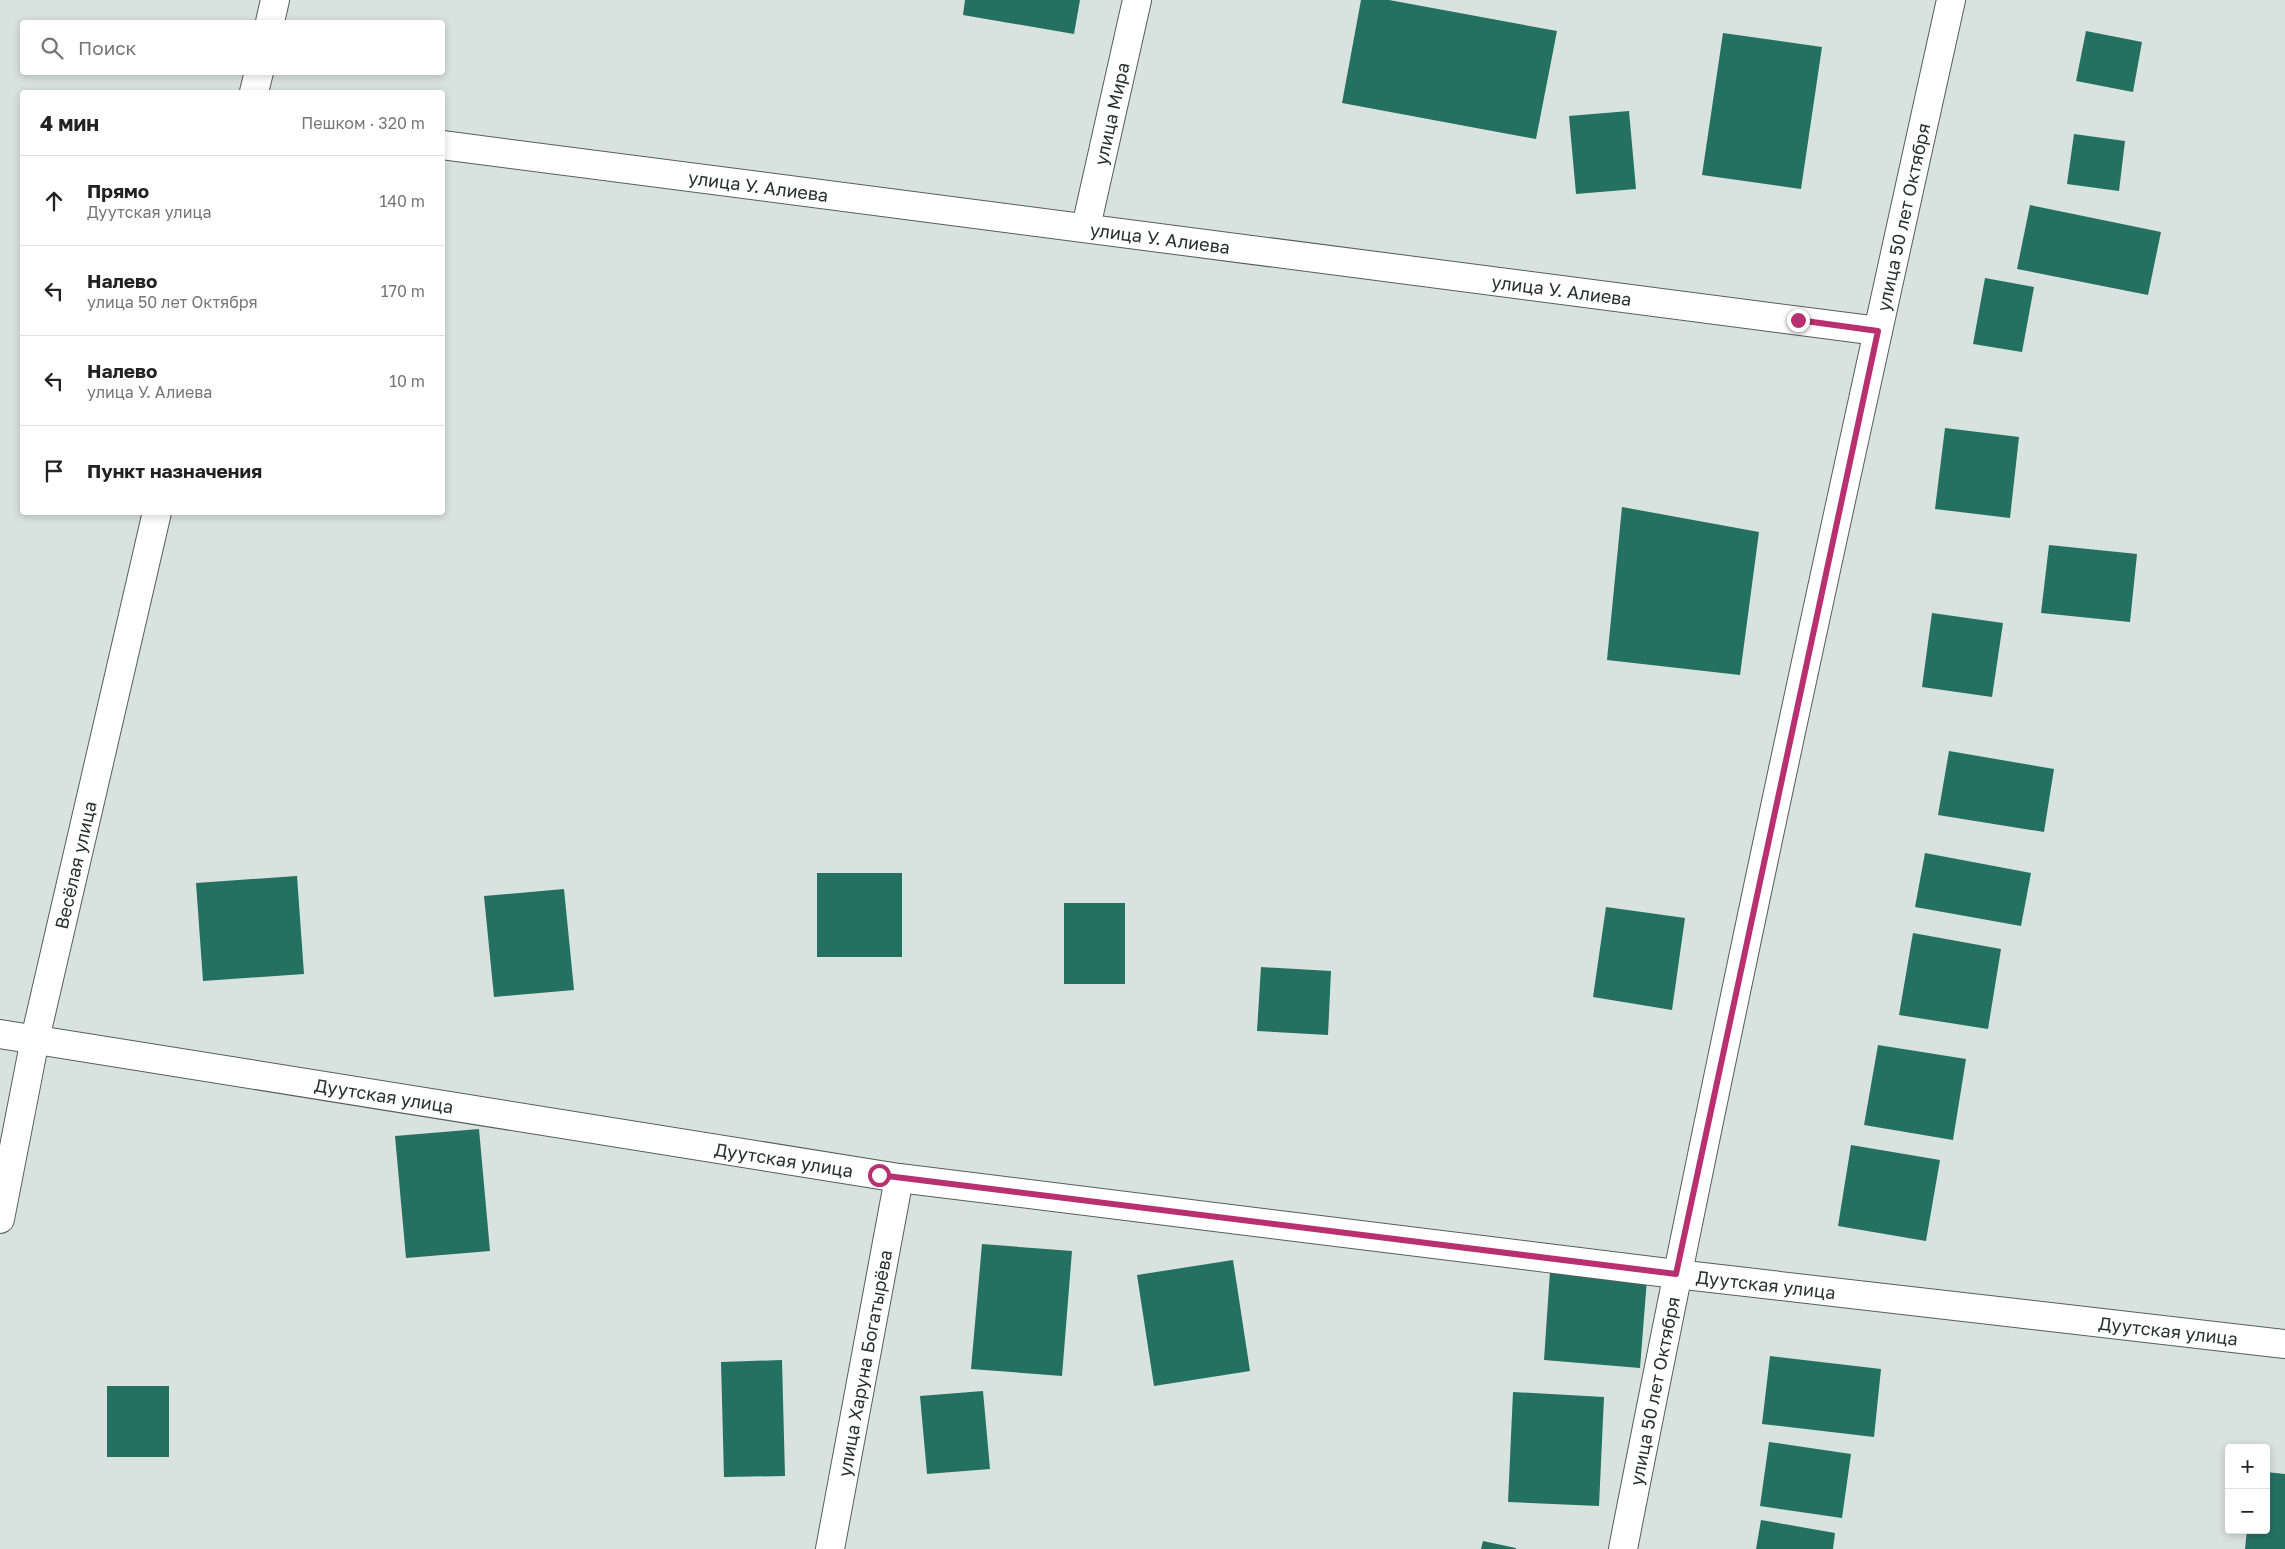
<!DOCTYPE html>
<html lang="ru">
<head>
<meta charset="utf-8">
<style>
	:root { --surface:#fff; --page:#f6f6f6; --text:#222; --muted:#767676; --line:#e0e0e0 }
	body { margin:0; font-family:"Golos Text",sans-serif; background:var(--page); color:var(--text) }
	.controls { position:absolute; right:15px; bottom:15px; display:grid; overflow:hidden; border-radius:5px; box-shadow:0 2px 8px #0003 }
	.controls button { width:45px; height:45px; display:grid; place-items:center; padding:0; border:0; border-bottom:1px solid var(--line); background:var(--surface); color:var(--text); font:25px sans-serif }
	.stop { position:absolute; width:15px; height:15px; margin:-11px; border:4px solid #b8306f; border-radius:50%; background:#fff }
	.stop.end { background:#b8306f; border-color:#fff; box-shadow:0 1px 5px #0008 }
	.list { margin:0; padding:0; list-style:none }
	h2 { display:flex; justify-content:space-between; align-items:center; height:65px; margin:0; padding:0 20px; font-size:21px }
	h2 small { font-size:16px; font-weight:400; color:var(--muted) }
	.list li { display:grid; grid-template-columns:32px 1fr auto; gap:15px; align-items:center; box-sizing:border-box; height:90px; padding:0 20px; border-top:1px solid var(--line) }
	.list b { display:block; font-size:19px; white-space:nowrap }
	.list p { margin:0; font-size:16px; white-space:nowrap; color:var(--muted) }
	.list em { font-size:16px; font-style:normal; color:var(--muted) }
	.icon { flex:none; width:28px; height:28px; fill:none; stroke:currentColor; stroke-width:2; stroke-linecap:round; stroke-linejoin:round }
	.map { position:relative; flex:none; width:2285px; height:1549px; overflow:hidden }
	.search { position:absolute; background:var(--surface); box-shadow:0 2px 8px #0003; left:20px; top:20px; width:425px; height:55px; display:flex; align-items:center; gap:12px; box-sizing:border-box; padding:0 18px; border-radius:5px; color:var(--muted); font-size:19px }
	.panel { position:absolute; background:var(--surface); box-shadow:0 2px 8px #0003; left:20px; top:90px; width:425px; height:425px; border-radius:5px }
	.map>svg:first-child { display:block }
	.building { fill:#257161 }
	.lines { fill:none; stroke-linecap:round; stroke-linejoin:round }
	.minor-casing { stroke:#555e5c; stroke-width:30 }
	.minor { stroke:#fff; stroke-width:28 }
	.route { stroke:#b8306f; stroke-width:6 }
	.labels { text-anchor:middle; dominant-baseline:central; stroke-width:5; stroke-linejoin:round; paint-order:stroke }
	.street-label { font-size:18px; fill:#2c302f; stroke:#d8e2df }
</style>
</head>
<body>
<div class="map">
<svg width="2285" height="1549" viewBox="0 0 2285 1549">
	<rect width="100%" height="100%" fill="#d8e2df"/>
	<path class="building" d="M965,0H1080L1074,34L963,15Z
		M1361,0H1389L1557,31L1536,139L1342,103Z
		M2086,31L2142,42L2133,92L2076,81Z
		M1723,33L1822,47L1801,189L1702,175Z
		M1629,111L1636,189L1576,194L1569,116Z
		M2074,134L2125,141L2119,191L2067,184Z
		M2030,205L2161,232L2148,295L2017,269Z
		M1985,278L2034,287L2022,352L1973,344Z
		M1945,428L2019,437L2010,518L1935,509Z
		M1622,507L1759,532L1740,675L1607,660Z
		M2049,545L2137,554L2130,622L2041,613Z
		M1932,613L2003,623L1992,697L1922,687Z
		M1949,751L2054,769L2044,832L1938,815Z
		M1925,853L2031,873L2021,926L1915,907Z
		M817,873H902V957H817Z
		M297,876L304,974L203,981L196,883Z
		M564,889L574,990L494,997L484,896Z
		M1064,903H1125V984H1064Z
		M1606,907L1685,918L1672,1010L1593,997Z
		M1913,933L2001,949L1988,1029L1899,1015Z
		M1261,967L1331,971L1328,1035L1257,1031Z
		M1878,1045L1966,1059L1953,1140L1864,1125Z
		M479,1129L490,1251L406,1258L395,1136Z
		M1851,1145L1940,1160L1926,1241L1838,1226Z
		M982,1244L1072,1251L1062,1376L971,1369Z
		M1233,1260L1250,1371L1154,1386L1137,1275Z
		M1550,1271L1647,1279L1640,1368L1544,1360Z
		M1770,1356L1881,1369L1874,1437L1762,1424Z
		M782,1360L785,1476L724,1477L721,1362Z
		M107,1386H169V1457H107Z
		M983,1391L990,1469L927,1474L920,1396Z
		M1513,1392L1604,1397L1599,1506L1508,1502Z
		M1769,1442L1851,1454L1842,1518L1760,1506Z
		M2266,1472L2285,1474V1549H2245L2247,1530H2266Z
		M1761,1520L1835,1533L1833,1549H1756Z
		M1483,1541L1516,1548V1549H1481Z"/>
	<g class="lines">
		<defs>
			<g id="minor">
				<path d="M270,22L275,0"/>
				<path d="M254,92L259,72"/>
				<path id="s1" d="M442,145L1878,331"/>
				<path id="s2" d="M1086,227L1137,0"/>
				<path id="s3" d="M0,1034L899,1178L1676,1274L2285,1344"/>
				<path id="s4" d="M0,1219L35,1039L157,512"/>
				<path id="s5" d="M830,1549L899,1178"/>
				<path id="s6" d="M1623,1549C1724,1031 1837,515 1951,0"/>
			</g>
		</defs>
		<use href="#minor" class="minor-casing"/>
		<use href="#minor" class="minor"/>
	</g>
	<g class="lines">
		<path class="route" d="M879,1175L1676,1274L1878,331L1798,320"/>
	</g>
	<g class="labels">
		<g class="street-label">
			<text stroke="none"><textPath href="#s2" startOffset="116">улица Мира</textPath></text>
			<text stroke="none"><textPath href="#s1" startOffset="319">улица У. Алиева</textPath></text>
			<text stroke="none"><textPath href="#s6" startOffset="1361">улица 50 лет Октября</textPath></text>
			<text stroke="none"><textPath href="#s1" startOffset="724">улица У. Алиева</textPath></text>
			<text stroke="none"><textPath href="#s1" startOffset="1129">улица У. Алиева</textPath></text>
			<text stroke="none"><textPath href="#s4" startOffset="362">Весёлая улица</textPath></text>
			<text stroke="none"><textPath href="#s3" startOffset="389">Дуутская улица</textPath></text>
			<text stroke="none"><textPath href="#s3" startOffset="794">Дуутская улица</textPath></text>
			<text stroke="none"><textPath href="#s3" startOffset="1784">Дуутская улица</textPath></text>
			<text stroke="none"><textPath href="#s3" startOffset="2189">Дуутская улица</textPath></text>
			<text stroke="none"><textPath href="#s5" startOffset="189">улица Харуна Богатырёва</textPath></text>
			<text stroke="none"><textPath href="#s6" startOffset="161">улица 50 лет Октября</textPath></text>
		</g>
	</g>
</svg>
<div class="controls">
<button>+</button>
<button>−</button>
</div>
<div class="stop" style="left:879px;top:1175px"></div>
<div class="stop end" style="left:1798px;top:320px"></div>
<div class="search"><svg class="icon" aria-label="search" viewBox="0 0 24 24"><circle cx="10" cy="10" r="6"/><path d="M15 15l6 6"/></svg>Поиск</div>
<section class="panel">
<h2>4 мин<small>Пешком · 320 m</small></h2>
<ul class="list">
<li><svg class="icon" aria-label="ahead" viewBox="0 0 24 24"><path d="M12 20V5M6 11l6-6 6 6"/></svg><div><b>Прямо</b><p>Дуутская улица</p></div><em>140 m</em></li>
<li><svg class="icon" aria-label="left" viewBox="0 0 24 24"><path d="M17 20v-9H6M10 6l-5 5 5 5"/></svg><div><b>Налево</b><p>улица 50 лет Октября</p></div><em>170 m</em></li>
<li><svg class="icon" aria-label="left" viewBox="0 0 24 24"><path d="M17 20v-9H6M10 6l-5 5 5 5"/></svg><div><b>Налево</b><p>улица У. Алиева</p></div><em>10 m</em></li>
<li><svg class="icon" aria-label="arrive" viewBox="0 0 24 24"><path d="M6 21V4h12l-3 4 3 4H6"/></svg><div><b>Пункт назначения</b></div></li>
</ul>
</section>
</div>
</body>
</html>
